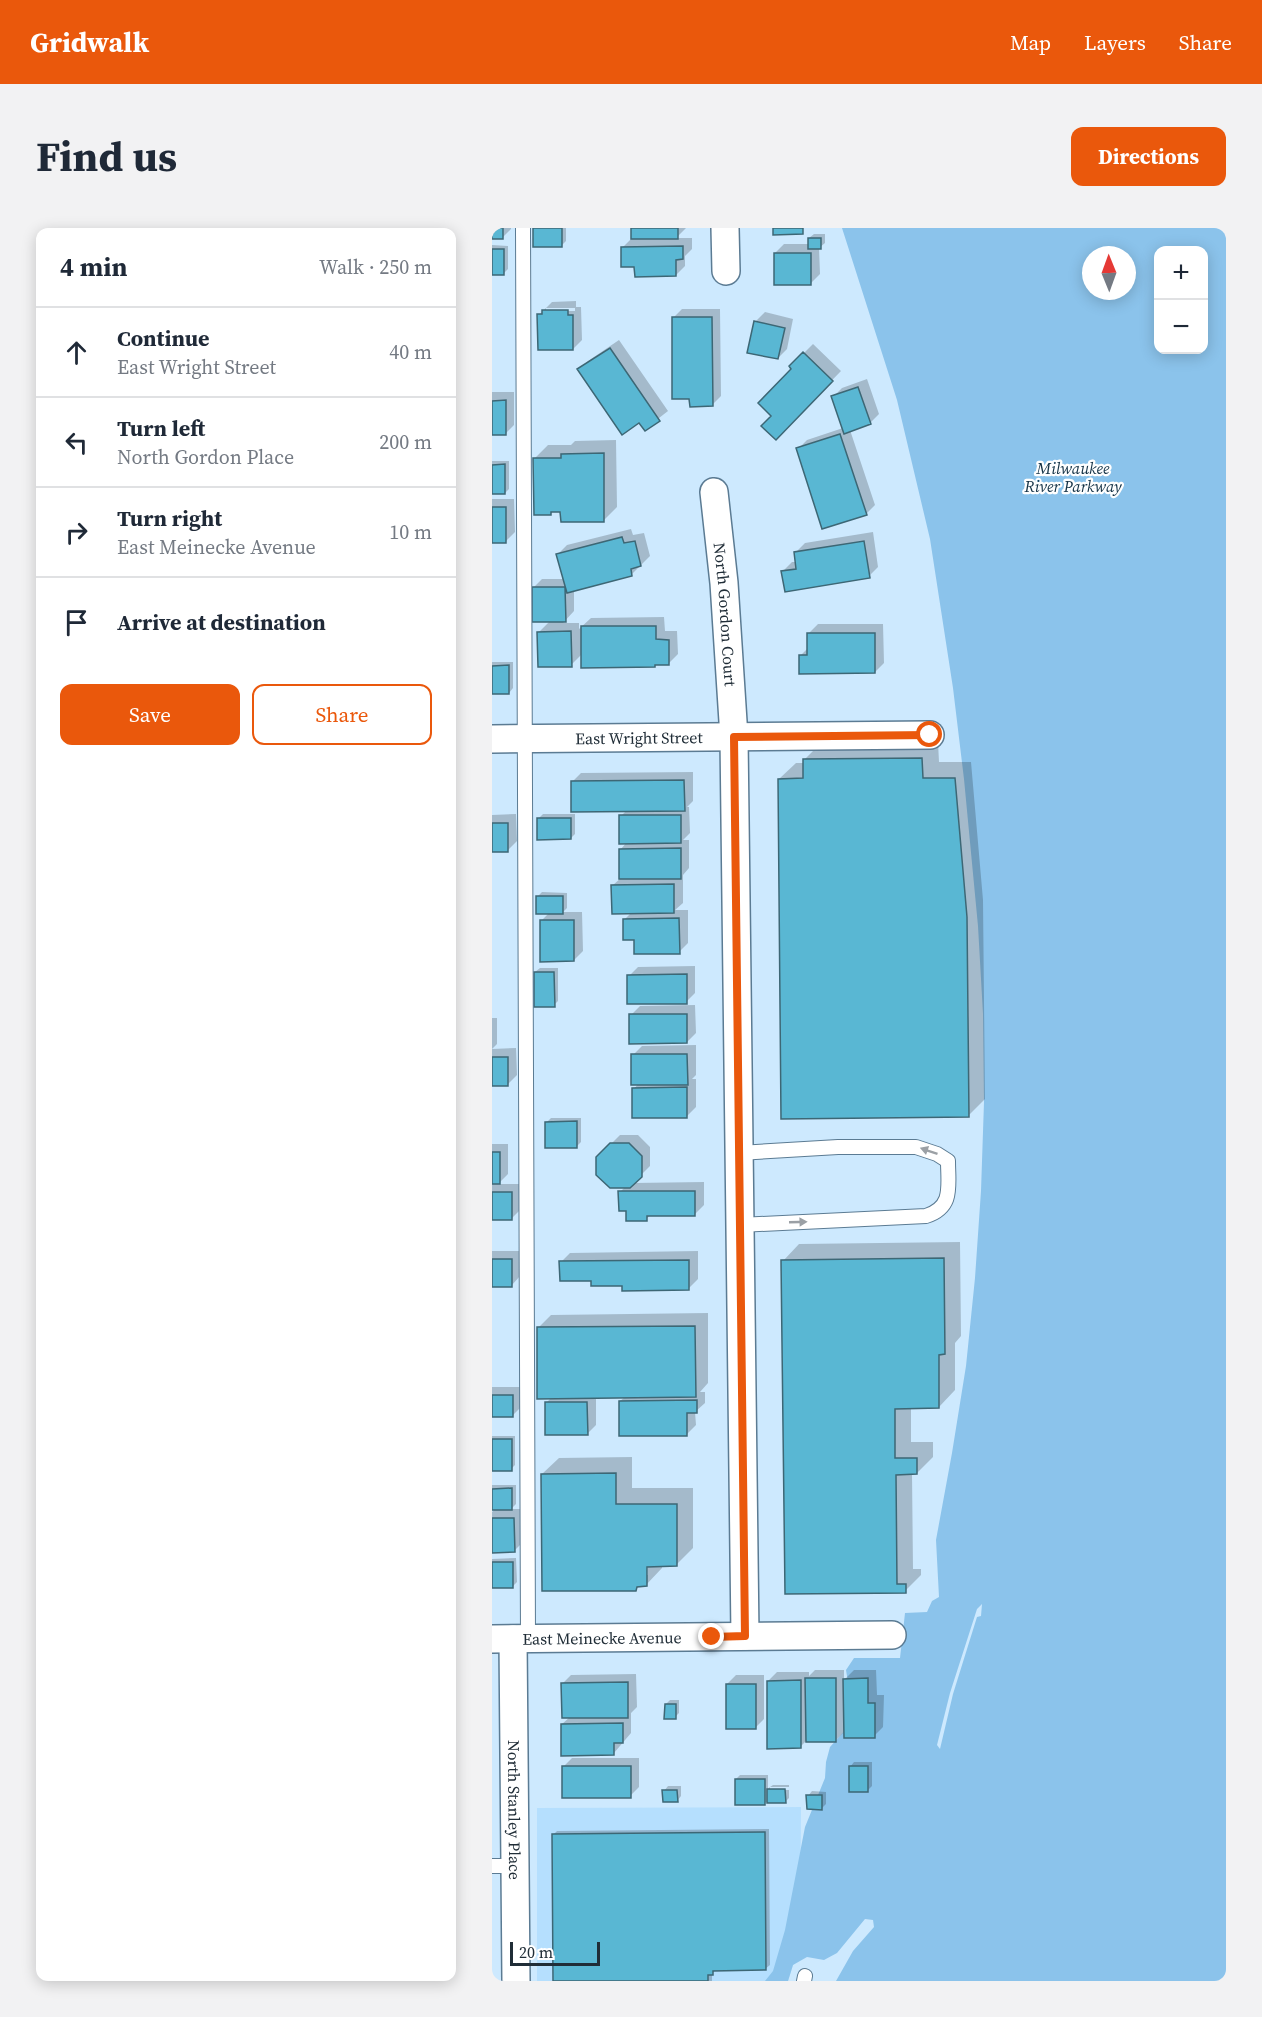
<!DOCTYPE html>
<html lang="en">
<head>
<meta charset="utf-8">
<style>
	:root { --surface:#fff; --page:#f2f2f3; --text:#1f2937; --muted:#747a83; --line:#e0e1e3; --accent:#ea580c }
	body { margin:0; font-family:"Source Serif 4",serif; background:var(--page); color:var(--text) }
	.controls { position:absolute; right:18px; top:18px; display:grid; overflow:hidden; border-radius:12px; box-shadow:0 3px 15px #0003 }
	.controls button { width:54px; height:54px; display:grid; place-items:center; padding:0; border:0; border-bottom:2px solid var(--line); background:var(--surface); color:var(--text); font:30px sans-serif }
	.compass { position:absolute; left:590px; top:18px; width:54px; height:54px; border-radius:50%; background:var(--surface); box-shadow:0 3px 15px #0003; rotate:359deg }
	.scale { position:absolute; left:18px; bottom:15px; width:90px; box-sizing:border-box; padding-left:6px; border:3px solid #202d37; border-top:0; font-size:16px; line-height:21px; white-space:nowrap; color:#202d37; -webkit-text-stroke:4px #fff; paint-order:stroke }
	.stop { position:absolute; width:18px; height:18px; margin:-14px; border:4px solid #ea580c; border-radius:50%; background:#fff }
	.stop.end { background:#ea580c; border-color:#fff; box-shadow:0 2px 6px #0008 }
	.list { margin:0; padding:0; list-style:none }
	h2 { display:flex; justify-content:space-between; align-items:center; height:78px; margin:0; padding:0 24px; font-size:26px }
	h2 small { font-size:20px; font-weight:400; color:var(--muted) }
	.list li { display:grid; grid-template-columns:39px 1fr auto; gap:18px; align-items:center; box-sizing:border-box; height:90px; padding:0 24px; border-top:2px solid var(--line) }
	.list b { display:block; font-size:22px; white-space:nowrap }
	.list p { margin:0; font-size:20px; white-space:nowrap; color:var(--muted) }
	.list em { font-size:20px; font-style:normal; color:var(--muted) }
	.actions { display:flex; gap:12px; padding:18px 24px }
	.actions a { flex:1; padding:14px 0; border:2px solid var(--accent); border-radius:12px; text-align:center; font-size:21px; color:var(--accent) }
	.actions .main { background:var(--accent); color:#fff }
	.icon { flex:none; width:33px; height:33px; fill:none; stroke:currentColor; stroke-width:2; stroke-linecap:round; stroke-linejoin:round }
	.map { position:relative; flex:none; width:734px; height:1753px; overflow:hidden; border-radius:12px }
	header { display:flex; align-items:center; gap:36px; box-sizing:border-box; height:84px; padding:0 30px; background:var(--accent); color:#fff }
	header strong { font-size:28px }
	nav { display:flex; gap:33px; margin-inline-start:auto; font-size:21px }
	.intro { display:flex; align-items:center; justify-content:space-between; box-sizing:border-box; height:144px; padding:0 36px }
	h1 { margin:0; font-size:42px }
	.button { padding:15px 27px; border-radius:12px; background:var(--accent); color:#fff; font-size:21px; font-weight:700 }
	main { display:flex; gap:36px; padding:0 36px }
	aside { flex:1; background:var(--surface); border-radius:12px; box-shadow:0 3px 15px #0003 }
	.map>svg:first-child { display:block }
	.built { fill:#b5dffe }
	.green { fill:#8bc3eb; fill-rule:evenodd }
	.shadow { fill:#0003; fill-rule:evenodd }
	.building { fill:#59b7d3; stroke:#3d6775; stroke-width:1.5 }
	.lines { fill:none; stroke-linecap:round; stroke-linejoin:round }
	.lane-casing { stroke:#5b7b93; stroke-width:16 }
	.street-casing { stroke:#5b7b93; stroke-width:30 }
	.lane { stroke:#fff; stroke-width:14 }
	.street { stroke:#fff; stroke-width:27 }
	.oneway { fill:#9ba0a5 }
	.route { stroke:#ea580c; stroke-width:8 }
	.labels { text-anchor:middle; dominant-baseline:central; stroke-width:4.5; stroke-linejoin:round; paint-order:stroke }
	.park-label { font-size:16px; font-style:italic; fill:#143246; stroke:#fff }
	.street-label { font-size:16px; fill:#202d37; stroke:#fff }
</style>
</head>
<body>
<header>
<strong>Gridwalk</strong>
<nav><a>Map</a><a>Layers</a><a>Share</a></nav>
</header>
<div class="intro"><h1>Find us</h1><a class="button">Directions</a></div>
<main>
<aside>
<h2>4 min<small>Walk · 250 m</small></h2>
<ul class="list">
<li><svg class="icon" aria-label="ahead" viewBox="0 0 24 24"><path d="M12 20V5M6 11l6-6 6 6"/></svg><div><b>Continue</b><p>East Wright Street</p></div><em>40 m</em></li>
<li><svg class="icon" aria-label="left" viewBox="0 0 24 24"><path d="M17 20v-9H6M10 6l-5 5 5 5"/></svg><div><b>Turn left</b><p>North Gordon Place</p></div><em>200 m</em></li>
<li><svg class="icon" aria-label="right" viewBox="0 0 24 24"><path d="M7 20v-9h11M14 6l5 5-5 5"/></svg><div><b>Turn right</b><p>East Meinecke Avenue</p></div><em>10 m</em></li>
<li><svg class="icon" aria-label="arrive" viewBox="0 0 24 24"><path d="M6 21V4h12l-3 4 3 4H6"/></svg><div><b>Arrive at destination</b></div></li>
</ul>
<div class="actions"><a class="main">Save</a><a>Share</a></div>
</aside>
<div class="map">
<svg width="734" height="1753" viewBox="0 0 734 1753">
	<rect width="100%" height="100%" fill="#cde9fe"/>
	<path class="built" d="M309,1579L308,1727L301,1737L296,1753H45V1580Z"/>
	<path class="green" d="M350,0H734V1753H344L361,1723L382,1699L381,1692L373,1691L345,1725L332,1732L315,1729L301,1737L296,1753H273L281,1743L293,1702L313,1599L333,1550L334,1534L338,1519L357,1498L361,1485L354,1442L362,1430H408L413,1385L435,1384L440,1373L447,1369L444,1312L460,1225L474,1138L483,1050L489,963L492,874L491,786L486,698L472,551L461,460L438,311L405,172ZM666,22H712V122H666ZM599,27H635V63H599ZM490,1376L489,1388L485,1389L461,1466L448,1521L445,1517L458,1465L485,1381Z"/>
	<path class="shadow" d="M0,0H19V1L10,10H0Z
		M43,0H74V13L69,18Z
		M140,0H194L184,10H200V21L193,28V38L184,47L144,37L130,20L140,10Z
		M322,6H333V15L327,20L328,46L319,55L283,25L292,16H317V10Z
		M0,17L16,18V41L12,45H0Z
		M84,73V79H89L90,112L81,121L47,87L60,74ZM54,80H83V83H54Z
		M190,81H228L229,168L220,177L181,90Z
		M273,84L301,91L295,121L286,130L264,93Z
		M127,112L176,183L153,201L148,193L87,142L96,133Z
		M321,116L349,143L284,210L281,188L301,141L299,138Z
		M375,151L387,186L378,195L358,202L383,277L374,286L306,221L315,212L351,200L341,169L350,160Z
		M0,164H22V197L13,206H0Z
		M124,212L125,279L112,292L70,282H62L58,286L43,230L56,217H79L83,213Z
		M0,233H17V261L13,265H0Z
		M0,271H22L23,304L14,313L0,314Z
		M139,301L141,307L152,305L158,328L139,347L82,361V383L71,395H87V401L99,390L172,389L173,403H185L186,426L177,435L90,426L79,437L47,404L59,392L41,360L50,351H73L66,326L75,317Z
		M381,304L386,339L377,348L291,343L300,334H305L304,324L313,315Z
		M326,396H391L392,435L383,444L308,428L317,419V405Z
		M0,434H21V460L17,465H0Z
		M446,514L447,534H479L491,672L493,871L476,888L287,551L304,535H312V532L329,515Z
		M201,544V573L195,579H197L198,605L191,612H197V640L191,647V675L183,682H196V715L187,724L143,711L132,692L140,684L121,657L129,650V621L135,614L129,588L135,582L80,554L89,545Z
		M24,586L25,613L16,622H0V587Z
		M51,586H83V606L79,610L47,590Z
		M50,664L75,665V680L71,684H90L91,723L82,732L49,693L58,684L45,669Z
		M203,738V765L194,774L137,748L146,739Z
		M48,740H66V773L62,777L43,744Z
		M203,777L204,805L195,814L139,787L148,778Z
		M0,790H5V816L0,821L24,820L25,847L16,856H0Z
		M204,817V847L200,851H204V879L195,888L142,861L146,856L141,827L150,818Z
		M59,890H89V914L85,918L55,894Z
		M128,907H146L158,919V938L141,955L212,954V977L203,986L159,987L154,991L135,981L128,964L133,959L106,929Z
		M0,916H16V946L6,956H28V982L19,991H0Z
		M468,1014L469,1108L463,1115V1162L447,1179H419V1214H441V1229L425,1245H420L421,1341H429V1347L413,1363L294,1365L291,1033L307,1016Z
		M0,1023H28V1048L20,1057H0Z
		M206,1023V1051L197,1060L100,1052L69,1034L78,1025Z
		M216,1085V1155L208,1164H213V1175L203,1184L204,1197L195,1206L128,1173L133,1169H104V1197L95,1206L54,1175L60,1169L46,1100L59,1087Z
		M0,1159H29V1179L20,1188H0Z
		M0,1208H23V1237L19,1241H0Z
		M140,1229V1260H201V1320L185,1336L170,1337V1340L154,1357H148L144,1361L50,1246L67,1230ZM156,1331V1347H153Z
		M0,1257H24V1276L19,1281H30L31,1314L22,1323H0V1284L3,1281H0Z
		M24,1330L25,1354L20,1359H0V1331Z
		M323,1442H352V1452L362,1442H384L385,1467H392L391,1499L382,1508L353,1503L344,1512H315L308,1519L276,1453L285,1444H317V1448Z
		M144,1446L145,1479L139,1485V1505L122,1525L70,1496L78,1489L70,1456L79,1447Z
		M244,1447H272V1491L263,1500L235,1456Z
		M178,1472H187V1485L183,1489L174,1476Z
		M80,1530H147V1559L138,1568L71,1539Z
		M362,1534H380V1558L376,1562L358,1539Z
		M248,1547H276V1561L278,1559V1562H297V1570L293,1574H274L272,1576L244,1551Z
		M281,1557H297V1559H278Z
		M176,1558H189V1568L185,1573L172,1563Z
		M320,1563L334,1564V1576L330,1580L316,1568Z
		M277,1601L278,1737L273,1741H224L220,1746V1753H62L61,1607L65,1603Z"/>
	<path class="building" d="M0,0H11V11H0Z
		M41,0H70V19H41Z
		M139,0H186V11H139Z
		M281,0H311V6L281,7Z
		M316,10H329V21H316Z
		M191,18V31L184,32V48L143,49L142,39H129V19Z
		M0,21H12V47H0Z
		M282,25H319V57H282Z
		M50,82H76V87H81V122H46L45,86H50Z
		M180,89H220L221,178L198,179L197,171H180Z
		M262,93L293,100L286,131L255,125Z
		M118,120L168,193L153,203L147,195L130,207L85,141Z
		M311,124L341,153L284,212L269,198L279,188L266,175L299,141L297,138Z
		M366,159L379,196L352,206L339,168Z
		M14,172V207H0V173Z
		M348,206L375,287L330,301L304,220Z
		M112,225V294H69L68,284H59V287H42L41,230H69V226Z
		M13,236V266H0V237Z
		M0,279H14V315H0Z
		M130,309L132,315L143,313L149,338L139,341L140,348L75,365L64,326Z
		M372,313L378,350L293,364L289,343L304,341L302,324Z
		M40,359H73L74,394H40Z
		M89,398H164V411L177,412V437H163V439L89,440Z
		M79,403L80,439H46L45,404Z
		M315,405H383V445L307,446V427H315Z
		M17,437V466H0V438Z
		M430,530L431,550H463L475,689L477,889L289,891L286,551L311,550V531Z
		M192,552L193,583L79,584V553Z
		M127,587H189V615L127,616Z
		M45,590H79V611L45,612Z
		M0,595H16V624H0Z
		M189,620V651H127V621Z
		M182,656V685L120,686L119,657Z
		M44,668H71V686H44Z
		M187,690L188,726H142V712H131V691Z
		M48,692H82V733L48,734Z
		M42,744H62L63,779H42Z
		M195,746V776H135V747Z
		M137,786H195V815L137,816Z
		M139,826H195L196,857H139Z
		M0,829H16V858H0Z
		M195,859V890H140V860Z
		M85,893V920H53V894Z
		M118,915H137L150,928V949L138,960H118L104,947V929Z
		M0,924H8V956H0Z
		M126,963H203V988H155V993H134V983H127Z
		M0,964H20V992H0Z
		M452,1030L453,1126L447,1127V1180L403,1181V1230H425V1246L404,1247L405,1356H414V1365L293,1366L289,1032Z
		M0,1031H20V1059H0Z
		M197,1032V1062L130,1063V1058H99V1053H68L67,1033Z
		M203,1098L204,1169L45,1171V1099Z
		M0,1167H21V1189H0Z
		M205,1172V1185H195V1208H127V1173Z
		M53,1174H95L96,1207H53Z
		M0,1211H20V1243H0Z
		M124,1245V1276H185V1338L155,1339V1358L145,1359L144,1363H50L49,1246Z
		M20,1260V1282H0V1261Z
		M0,1290H22L23,1324L0,1325Z
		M0,1334H21V1360H0Z
		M313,1450H344V1514H314Z
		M376,1450V1475H383V1510H352L351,1451Z
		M309,1452V1520L275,1521V1453Z
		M136,1454V1490H70L69,1455Z
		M234,1456H264V1501H234Z
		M173,1476H184V1491H172Z
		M131,1495V1515H122V1527L69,1528V1496Z
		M70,1538H139V1570H70Z
		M357,1538H376V1564H357Z
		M243,1551H273V1577H243Z
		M275,1561H293L294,1575H275Z
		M170,1562H185L186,1574H171Z
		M314,1567H330V1582L315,1581Z
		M273,1604L274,1742L221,1743V1747H216V1753H61L60,1606Z"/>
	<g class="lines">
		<defs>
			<path id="lane" d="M31,0L36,1411
				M247,925L346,919H424L445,926L456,933C456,958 462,979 434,988L248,997
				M0,1638H23
				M312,1753L313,1748"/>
			<g id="street">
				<path d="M233,0L234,43"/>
				<path id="s1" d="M222,264L232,355L242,509L253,1408"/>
				<path id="s2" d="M0,511L438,507"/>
				<path id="s3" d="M0,1411L400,1407"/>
				<path id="s4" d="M21,1411L24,1753"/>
			</g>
		</defs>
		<use href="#lane" class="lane-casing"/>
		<use href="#street" class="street-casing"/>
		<use href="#lane" class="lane"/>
		<use href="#street" class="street"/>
	</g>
	<defs><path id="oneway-solid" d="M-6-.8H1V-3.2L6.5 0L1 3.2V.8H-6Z" transform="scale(1.5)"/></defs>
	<g class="oneway">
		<use href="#oneway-solid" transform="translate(437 923) rotate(-161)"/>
		<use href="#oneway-solid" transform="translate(306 994) rotate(-2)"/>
	</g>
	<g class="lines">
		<path class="route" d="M220,1409L253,1408L242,509L438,507"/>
	</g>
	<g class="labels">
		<g class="park-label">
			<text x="581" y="240">Milwaukee<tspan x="581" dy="18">River Parkway</tspan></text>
		</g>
		<g class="street-label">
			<text stroke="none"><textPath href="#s1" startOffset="123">North Gordon Court</textPath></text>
			<text stroke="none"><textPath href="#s2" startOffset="147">East Wright Street</textPath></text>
			<text stroke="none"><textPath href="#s3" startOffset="110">East Meinecke Avenue</textPath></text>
			<text stroke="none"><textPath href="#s4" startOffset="171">North Stanley Place</textPath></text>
		</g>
	</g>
</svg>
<div class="controls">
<button>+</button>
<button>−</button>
</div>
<svg class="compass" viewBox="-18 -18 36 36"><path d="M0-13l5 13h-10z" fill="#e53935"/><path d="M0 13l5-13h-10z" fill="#747a83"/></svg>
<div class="scale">20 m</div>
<div class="stop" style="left:438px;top:507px"></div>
<div class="stop end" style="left:220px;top:1409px"></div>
</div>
</main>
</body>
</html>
